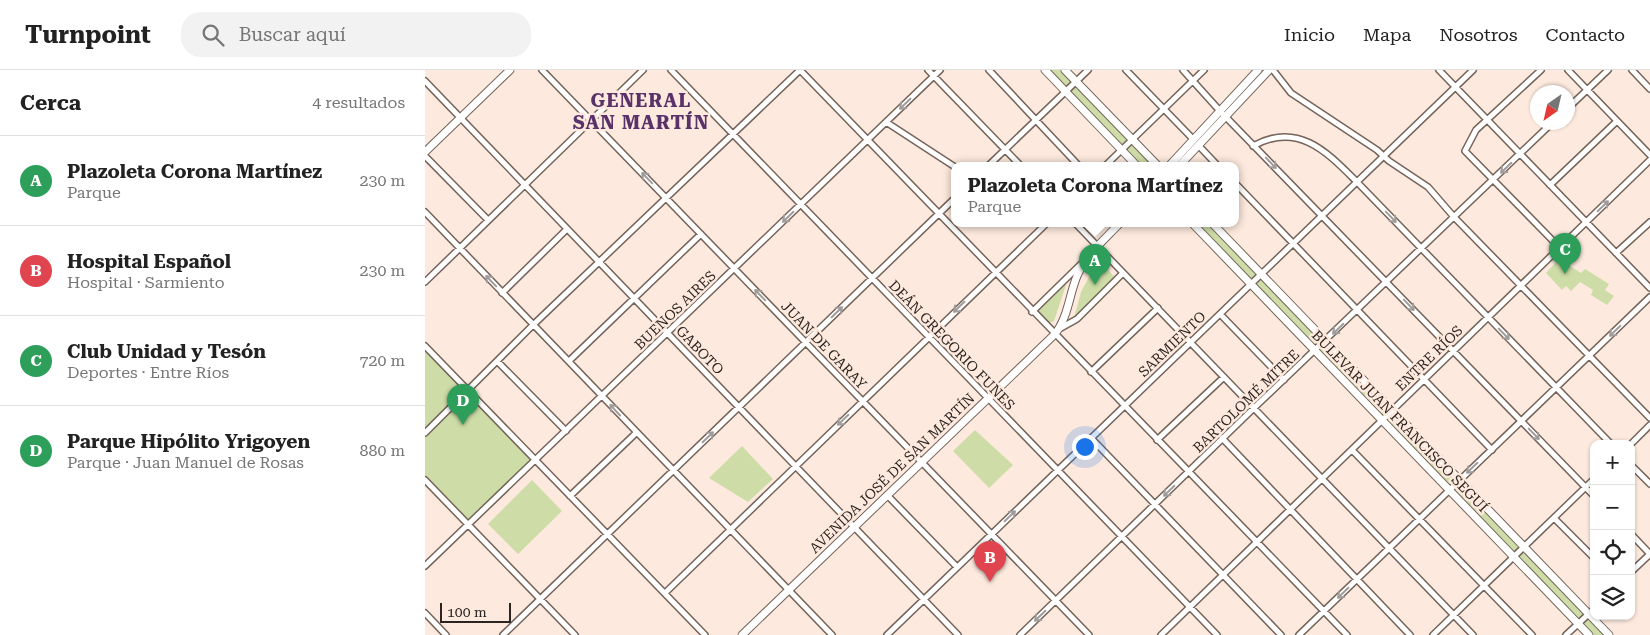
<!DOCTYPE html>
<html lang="es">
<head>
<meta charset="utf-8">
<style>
	:root { --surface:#fff; --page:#f2f2f2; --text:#222; --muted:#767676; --line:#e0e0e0; --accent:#111827 }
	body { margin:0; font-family:"Roboto Serif",serif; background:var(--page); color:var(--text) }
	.controls { position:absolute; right:15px; bottom:15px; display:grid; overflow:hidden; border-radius:10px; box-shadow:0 1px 4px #0004 }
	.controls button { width:45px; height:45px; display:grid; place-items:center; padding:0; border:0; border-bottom:1px solid var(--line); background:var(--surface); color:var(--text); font:25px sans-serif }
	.compass { position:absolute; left:1105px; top:15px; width:45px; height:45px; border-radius:50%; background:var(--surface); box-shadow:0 1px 4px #0004; rotate:214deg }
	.scale { position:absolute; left:15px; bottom:12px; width:71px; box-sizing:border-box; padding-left:5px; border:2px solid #2b2420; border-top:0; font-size:14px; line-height:18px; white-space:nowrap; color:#2b2420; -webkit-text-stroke:4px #fde9dd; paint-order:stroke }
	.you { position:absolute; left:659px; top:376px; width:18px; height:18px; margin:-12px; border:4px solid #fff; border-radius:50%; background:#1a73e8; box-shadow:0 0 0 8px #1a73e833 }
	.badge { display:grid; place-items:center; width:32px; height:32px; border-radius:50%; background:var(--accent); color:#fff; font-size:16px; font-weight:700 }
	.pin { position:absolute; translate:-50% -41px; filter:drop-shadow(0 1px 2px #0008) }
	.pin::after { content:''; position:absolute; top:26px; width:18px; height:15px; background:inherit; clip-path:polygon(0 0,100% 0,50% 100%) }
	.popup { position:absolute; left:526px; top:92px; width:288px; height:65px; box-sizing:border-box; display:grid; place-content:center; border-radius:10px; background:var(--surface); filter:drop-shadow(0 1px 4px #0005); font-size:16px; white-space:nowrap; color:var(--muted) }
	.popup b { font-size:19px; color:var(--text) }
	.popup::after { content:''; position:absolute; left:50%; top:100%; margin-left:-10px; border:10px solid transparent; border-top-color:var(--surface) }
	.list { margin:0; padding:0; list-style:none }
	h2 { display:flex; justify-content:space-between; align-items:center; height:65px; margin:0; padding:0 20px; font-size:21px }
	h2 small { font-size:16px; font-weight:400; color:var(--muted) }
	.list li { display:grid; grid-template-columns:32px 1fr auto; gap:15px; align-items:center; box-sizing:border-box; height:90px; padding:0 20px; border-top:1px solid var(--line) }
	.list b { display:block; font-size:19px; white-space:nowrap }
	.list p { margin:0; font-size:16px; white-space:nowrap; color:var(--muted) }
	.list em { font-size:16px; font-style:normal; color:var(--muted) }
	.icon { flex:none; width:28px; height:28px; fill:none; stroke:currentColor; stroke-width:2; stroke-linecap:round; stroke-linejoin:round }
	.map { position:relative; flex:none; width:1225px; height:565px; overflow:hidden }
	header { display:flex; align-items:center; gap:30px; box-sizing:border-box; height:70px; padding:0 25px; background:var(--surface); border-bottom:1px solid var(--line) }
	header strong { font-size:24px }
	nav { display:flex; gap:28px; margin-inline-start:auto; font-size:18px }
	.search { width:350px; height:45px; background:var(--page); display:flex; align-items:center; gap:12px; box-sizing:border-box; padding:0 18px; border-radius:20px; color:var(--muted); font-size:19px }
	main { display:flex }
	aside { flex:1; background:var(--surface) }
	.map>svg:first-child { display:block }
	.green { fill:#cedda7 }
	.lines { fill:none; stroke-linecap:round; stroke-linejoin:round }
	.street-casing { stroke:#75645a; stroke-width:8 }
	.secondary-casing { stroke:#75645a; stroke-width:9 }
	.street { stroke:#fff; stroke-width:5 }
	.secondary { stroke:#fff; stroke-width:7 }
	.oneway { stroke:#a09c9b }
	.labels { text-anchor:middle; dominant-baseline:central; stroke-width:5; stroke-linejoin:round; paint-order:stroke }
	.street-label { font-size:14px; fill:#2b2420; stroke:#fde9dd }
	.district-label { font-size:19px; font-weight:bold; letter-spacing:1px; fill:#593269; stroke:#fde9dd }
</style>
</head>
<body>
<header>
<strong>Turnpoint</strong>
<div class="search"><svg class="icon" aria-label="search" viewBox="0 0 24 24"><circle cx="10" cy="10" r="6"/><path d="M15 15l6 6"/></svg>Buscar aquí</div>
<nav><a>Inicio</a><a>Mapa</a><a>Nosotros</a><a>Contacto</a></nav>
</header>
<main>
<aside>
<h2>Cerca<small>4 resultados</small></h2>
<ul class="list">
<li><span class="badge" style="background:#2e9e5b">A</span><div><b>Plazoleta Corona Martínez</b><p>Parque</p></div><em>230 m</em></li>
<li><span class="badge" style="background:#e0444e">B</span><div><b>Hospital Español</b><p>Hospital · Sarmiento</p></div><em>230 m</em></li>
<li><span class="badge" style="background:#2e9e5b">C</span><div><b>Club Unidad y Tesón</b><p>Deportes · Entre Ríos</p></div><em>720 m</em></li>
<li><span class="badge" style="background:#2e9e5b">D</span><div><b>Parque Hipólito Yrigoyen</b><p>Parque · Juan Manuel de Rosas</p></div><em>880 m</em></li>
</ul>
</aside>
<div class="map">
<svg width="1225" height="565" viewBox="0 0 1225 565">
	<rect width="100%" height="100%" fill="#fde9dd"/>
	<path class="green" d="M620,0H640L733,96H712Z
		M768,154H788L1184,565H1164Z
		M1134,189L1156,203L1160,199L1184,214L1180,220L1189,226L1182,235L1166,225L1168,220L1155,212L1146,221L1141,216L1137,220L1121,203Z
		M673,190L689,206L688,209L649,248L656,222Z
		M637,215H641L629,251L624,253L611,241Z
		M0,276L110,390L43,455L0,410Z
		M550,360L588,395L564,418L528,381Z
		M317,376L348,409L323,432L284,408Z
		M107,410L137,441L93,484L63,454Z"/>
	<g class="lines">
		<defs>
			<path id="street" d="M117,0L664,565
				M246,0L792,565
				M375,0L922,565
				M503,0L596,96
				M564,0L654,96
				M701,0L768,69
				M758,0L795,41L1169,426
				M848,0L866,23L952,80L964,91L1003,117L1029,147L1225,348
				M1014,0L1225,218
				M1116,0L1051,60L1040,81L1135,178
				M1143,0L1225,85
				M1207,0L1225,19
				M0,11L533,565
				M1142,39L1183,0
				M461,52L530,97
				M773,75L793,96
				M828,76C873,51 902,82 932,112L1186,374
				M0,86L63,150
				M563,96L663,0
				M680,96L779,0
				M810,113L1067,380
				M1125,115L1192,51
				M0,142L407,565
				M651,154L1048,565
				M1191,183L1225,152
				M0,212L218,0
				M77,223L142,159
				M607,242L657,193
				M795,244L859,310
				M634,259L652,249L698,203
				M0,276L280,565
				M72,291L141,361
				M144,291L276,164
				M666,302L733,238
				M0,363L108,255L375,0
				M666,368L856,565
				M797,368L985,565
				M732,370L799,307
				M1206,374L1225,355
				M927,380L1107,565
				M1206,395L1225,414
				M0,410L150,565
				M462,425L532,497
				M145,426L211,363
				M1129,448L1169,488
				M1206,464L1225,484
				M0,496L515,0
				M1206,502L1225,484
				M240,523L621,154
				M0,543L21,565
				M78,565L530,128
				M462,565L1048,0
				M595,565L829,338L1128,52
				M736,565L1225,90
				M874,565L1225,227
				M1008,565L1169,409
				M1141,565L1169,539"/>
			<path id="secondary" d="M620,0L712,96
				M640,0L733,96
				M0,82L85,0
				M744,96L833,0
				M754,96L844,0
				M768,154L1164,565
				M788,154L1184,565
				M317,565L629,265C643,249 644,225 652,206C661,185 679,170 694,154"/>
		</defs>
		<use href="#street" class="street-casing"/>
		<use href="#secondary" class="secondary-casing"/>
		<use href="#street" class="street"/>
		<use href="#secondary" class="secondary"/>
	</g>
	<defs><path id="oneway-shaft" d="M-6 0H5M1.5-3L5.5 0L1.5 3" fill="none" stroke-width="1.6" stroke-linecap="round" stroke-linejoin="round" transform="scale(1.25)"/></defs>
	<g class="oneway">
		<use href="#oneway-shaft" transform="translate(480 34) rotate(136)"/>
		<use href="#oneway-shaft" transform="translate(846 93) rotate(46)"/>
		<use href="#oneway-shaft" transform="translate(1081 98) rotate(136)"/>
		<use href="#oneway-shaft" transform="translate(222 108) rotate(-134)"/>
		<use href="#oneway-shaft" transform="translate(1178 136) rotate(-44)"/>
		<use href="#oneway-shaft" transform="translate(363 147) rotate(136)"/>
		<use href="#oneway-shaft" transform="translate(966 147) rotate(46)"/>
		<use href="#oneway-shaft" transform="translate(66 211) rotate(-134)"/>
		<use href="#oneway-shaft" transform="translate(335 225) rotate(-134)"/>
		<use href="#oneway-shaft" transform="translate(984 235) rotate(46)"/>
		<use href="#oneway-shaft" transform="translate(534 237) rotate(136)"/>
		<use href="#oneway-shaft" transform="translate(412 242) rotate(-44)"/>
		<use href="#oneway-shaft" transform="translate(913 259) rotate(136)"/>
		<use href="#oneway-shaft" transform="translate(1190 261) rotate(136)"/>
		<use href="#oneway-shaft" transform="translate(1079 264) rotate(46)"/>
		<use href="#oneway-shaft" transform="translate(190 340) rotate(-133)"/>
		<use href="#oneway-shaft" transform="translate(418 350) rotate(136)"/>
		<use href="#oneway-shaft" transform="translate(1109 364) rotate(46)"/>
		<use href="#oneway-shaft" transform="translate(283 367) rotate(-44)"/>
		<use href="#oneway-shaft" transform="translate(1047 398) rotate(136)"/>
		<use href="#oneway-shaft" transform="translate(744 421) rotate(136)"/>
		<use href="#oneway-shaft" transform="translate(585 446) rotate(-44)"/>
		<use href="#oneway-shaft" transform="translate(918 523) rotate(136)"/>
		<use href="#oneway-shaft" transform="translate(615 546) rotate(136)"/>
	</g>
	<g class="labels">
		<g class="street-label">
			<text transform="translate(250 240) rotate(-44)">BUENOS AIRES</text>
			<text transform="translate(747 274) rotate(-44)">SARMIENTO</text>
			<text transform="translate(399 275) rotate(46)">JUAN DE GARAY</text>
			<text transform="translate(527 275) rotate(46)">DEÁN GREGORIO FUNES</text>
			<text transform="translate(275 280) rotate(46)">GABOTO</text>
			<text transform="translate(1004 288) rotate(-44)">ENTRE RÍOS</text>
			<text transform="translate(821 331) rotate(-44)">BARTOLOMÉ MITRE</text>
			<text transform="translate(975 351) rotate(46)">BULEVAR JUAN FRANCISCO SEGUÍ</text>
			<text transform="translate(467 403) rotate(-44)">AVENIDA JOSÉ DE SAN MARTÍN</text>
		</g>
		<g class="district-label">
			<text x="216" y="30">GENERAL<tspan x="216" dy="22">SAN MARTÍN</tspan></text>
		</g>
	</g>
</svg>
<div class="controls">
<button>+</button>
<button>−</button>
<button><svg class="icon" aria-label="locate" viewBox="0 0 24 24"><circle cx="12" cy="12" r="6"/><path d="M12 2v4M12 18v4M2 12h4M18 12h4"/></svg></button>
<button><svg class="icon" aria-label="layers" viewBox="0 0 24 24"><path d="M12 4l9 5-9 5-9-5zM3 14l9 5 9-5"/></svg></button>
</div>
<svg class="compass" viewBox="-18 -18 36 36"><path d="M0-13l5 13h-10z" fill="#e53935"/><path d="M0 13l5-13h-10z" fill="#767676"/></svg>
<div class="scale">100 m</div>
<div class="you"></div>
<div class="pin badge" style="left:670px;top:215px;background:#2e9e5b">A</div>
<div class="popup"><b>Plazoleta Corona Martínez</b>Parque</div>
<div class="pin badge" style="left:565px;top:512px;background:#e0444e">B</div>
<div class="pin badge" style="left:1140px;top:204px;background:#2e9e5b">C</div>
<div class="pin badge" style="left:38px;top:355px;background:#2e9e5b">D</div>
</div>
</main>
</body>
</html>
